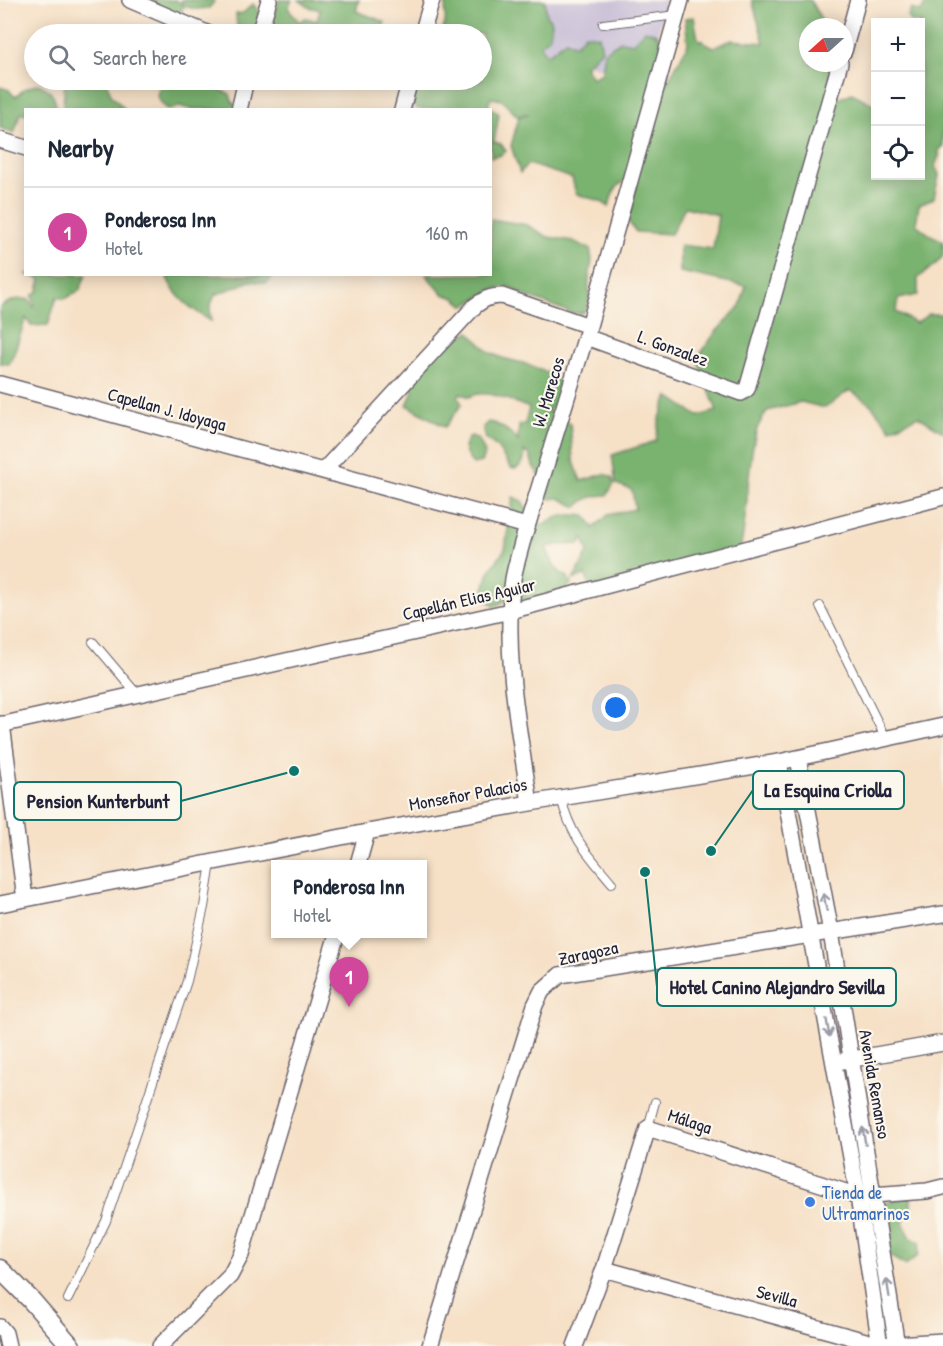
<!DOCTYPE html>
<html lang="en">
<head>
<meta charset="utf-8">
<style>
	:root { --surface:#fff; --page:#f6f6f7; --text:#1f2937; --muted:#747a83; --line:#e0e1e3; --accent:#ea580c }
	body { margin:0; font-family:"Patrick Hand",sans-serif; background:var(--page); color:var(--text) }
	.controls { position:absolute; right:18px; top:18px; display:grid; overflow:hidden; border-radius:0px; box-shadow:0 3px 15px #0003 }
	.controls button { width:54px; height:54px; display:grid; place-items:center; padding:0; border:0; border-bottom:2px solid var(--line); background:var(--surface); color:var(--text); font:30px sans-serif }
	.compass { position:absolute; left:799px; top:18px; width:54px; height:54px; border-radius:50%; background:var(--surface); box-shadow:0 3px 15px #0003; rotate:249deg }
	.you { position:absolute; left:616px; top:708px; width:21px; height:21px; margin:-15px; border:4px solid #fff; border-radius:50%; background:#1a73e8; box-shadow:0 0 0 9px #1a73e833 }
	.badge { display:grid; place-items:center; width:39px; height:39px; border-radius:50%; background:var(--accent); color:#fff; font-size:20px; font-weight:700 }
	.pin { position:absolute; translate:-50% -50px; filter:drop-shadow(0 2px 3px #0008) }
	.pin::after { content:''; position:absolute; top:32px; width:21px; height:18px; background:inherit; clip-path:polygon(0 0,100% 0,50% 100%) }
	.popup { position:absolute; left:271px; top:860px; width:156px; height:78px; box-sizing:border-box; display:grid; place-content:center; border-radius:0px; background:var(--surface); filter:drop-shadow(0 2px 4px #0005); font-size:20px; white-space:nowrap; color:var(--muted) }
	.popup b { font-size:22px; color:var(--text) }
	.popup::after { content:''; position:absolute; left:50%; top:100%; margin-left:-12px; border:12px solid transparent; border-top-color:var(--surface) }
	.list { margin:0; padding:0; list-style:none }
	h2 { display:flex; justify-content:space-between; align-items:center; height:78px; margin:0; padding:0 24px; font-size:26px }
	h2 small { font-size:20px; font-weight:400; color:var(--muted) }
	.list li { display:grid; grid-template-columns:39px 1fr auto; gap:18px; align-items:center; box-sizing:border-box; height:90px; padding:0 24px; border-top:2px solid var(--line) }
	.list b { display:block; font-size:22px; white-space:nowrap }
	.list p { margin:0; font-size:20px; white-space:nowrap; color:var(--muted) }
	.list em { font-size:20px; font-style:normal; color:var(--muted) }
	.icon { flex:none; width:33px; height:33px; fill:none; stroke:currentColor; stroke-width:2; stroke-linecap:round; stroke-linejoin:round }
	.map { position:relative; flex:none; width:943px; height:1346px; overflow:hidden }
	.search { position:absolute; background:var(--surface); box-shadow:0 3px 15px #0003; left:24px; top:24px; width:468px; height:66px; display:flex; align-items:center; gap:15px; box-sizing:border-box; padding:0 21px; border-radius:33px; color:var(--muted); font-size:22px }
	.panel { position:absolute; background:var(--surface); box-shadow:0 3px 15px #0003; left:24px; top:108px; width:468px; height:168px; border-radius:0px }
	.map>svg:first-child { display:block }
	.industrial { fill:#c9bfd7 }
	.forest { fill:#7ab26f; stroke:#4e6a55; stroke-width:1.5 }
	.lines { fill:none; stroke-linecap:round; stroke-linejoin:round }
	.service-casing { stroke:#6c646c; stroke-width:10 }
	.minor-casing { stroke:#6c646c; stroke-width:18 }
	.tertiary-casing { stroke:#6c646c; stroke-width:21 }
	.service { stroke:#fff; stroke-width:8 }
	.minor { stroke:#fff; stroke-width:15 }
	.tertiary { stroke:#fff; stroke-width:18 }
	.oneway { stroke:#9c9ca7 }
	.shop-dot { fill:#3f7fe0; stroke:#fbf7ec; stroke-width:2 }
	.labels { text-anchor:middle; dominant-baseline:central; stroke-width:4.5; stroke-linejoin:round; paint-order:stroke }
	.street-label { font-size:18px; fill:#22223b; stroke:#fbf7ec }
	.shop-label { font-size:18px; fill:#366cbe; stroke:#fbf7ec; text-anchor:start }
	.leader { fill:none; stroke:#0f766e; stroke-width:2 }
	.callout-dot { fill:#0f766e; stroke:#fbf7ec; stroke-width:2 }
	.callout { fill:#fbf7ec; stroke:#0f766e; stroke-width:2 }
	.callout-label { font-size:20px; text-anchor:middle; font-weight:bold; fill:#22223b }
</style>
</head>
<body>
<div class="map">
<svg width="943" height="1346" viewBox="0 0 943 1346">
	<rect width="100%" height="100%" fill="#fbf7ec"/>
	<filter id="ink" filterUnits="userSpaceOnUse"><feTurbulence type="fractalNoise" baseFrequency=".0167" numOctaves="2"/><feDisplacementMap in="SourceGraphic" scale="12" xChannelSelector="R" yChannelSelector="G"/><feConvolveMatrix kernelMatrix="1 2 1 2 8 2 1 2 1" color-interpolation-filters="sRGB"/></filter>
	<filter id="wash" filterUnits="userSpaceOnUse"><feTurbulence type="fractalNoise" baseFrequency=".008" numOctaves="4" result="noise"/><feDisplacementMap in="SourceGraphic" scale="24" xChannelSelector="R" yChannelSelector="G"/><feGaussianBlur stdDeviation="1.35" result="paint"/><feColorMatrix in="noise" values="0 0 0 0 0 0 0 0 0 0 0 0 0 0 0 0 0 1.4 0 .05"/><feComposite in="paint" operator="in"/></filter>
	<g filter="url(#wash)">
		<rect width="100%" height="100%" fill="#f6e0c6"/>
		<path class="industrial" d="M545,0H667L644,81L537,49Z"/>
		<path class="forest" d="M122,0H176L182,5L181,0H214V2L209,8L196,9L183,6L180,17Z
			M279,0H292L288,8L299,22L306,18L317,21L320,10L309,7L299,0H359L356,11L385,22L381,34H290L271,25L257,34H243L237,28L236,14L243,13L253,4L260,13L268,16L271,24Z
			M447,0H545L547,16L552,22L550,36L540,46L547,55L566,40L575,45L585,34L599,36L602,50L585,66L592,78L602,73L605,51L621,41L633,43L645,30L657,34C671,56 668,59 667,83L688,44L685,18L694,17L698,39L714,47L732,40L764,43L752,0H810L826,27H808V63H830L832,80L838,99L852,93L875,105L876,176H920V22H911L908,16L911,9L921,12L927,0H943V75H940L943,92V147L939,149V156L935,166L939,175L934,198L919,205L916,224L929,234L943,241V256L935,265L918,278V295L898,299L896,312L916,323L929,314H943V432L918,416L891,429L871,405L850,390L825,408L801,402L767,411C763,417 758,425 756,432C746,471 749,511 740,550L614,584L606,596L592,589L585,575L573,580L588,552L583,538L580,544L556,545L546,547C551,558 554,572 567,576L571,584L563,593L535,602L507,600L494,606L482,596L489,572L505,549L513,497L522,501L534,522L544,525C558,514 569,514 586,516L594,528L608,515L635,509L632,490L616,484L612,455L656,441L660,418L668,396L698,416L717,411L697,359L715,333L740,306L746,286L680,272V245L713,249L718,215L685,207L671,234L636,232L621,212L632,179C617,182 612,192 609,207L600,201L576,194L572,178L528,164L520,173L511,146L519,117L530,114H522L518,117L502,100L491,98L488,105L499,114L494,142L501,144L506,151L501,155L491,157L490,110L417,109L413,103V80H482V34H440C450,20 442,14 447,0Z
			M65,80H105L112,96L125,109H63Z
			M176,80H222L220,90L230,94L232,101L239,109H190L180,106C168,113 163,107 157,96L160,85L171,84Z
			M38,84C51,89 55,97 57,109L26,110L25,115L21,113L14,133L0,128V87L9,90L14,96H17L24,89Z
			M491,219L527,225L548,237L573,241L590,249C594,267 590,264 589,279C587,295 594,298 583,313H572L523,295L510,287L493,289L465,306L455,298L443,294L426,275L490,274Z
			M26,274L86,275L79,291L65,299L57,297L48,325L31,326L26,318L13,356L9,364L0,363V307C11,301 18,297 30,300L34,307L35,304L32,296L38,291L41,279Z
			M166,275H275L267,283L250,281L215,295L210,307L211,321C191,309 174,297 166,275Z
			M469,332L489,352L502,358L523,363L548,373L561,383L560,395L553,408L545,410C554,411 562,420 570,423L573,459L581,481L604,474L612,477L614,484L607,495C594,495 586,498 577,507L559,498L549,499L547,486L533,466L530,455L524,451C526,459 522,466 515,469L511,468L497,447L485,438L483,427L488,422C499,423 512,433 518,441L519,425L525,424L529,408C513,402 485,387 469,397L460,393L458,397L462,404L445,427L407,405L413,391L409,383L446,334L458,338Z
			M472,436L479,440L485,453L481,462L473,464L468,458L464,447L469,437Z
			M911,1196V1207L903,1222L911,1238L920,1242L918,1256L905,1265L893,1258L886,1252L877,1208L890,1201Z"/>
	</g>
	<g filter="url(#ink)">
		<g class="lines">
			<defs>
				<path id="service" d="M603,24L677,15
					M820,606L886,739
					M93,642L137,694
					M561,798C571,837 587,853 612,883
					M648,1128L655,1102
					M68,1299L106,1221L187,981L204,907L211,863"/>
				<path id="minor" d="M130,0L209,34
					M259,34L269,0
					M422,34L432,0
					M844,51L858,0
					M239,110L246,80
					M402,110L410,80
					M0,140L26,148
					M586,337L741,393L747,389L840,63
					M0,384L527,526
					M323,471L475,306C484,299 490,296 502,296L589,326
					M2,724L25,899
					M0,725L510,611L943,497
					M798,758L831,932L897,1346
					M779,762L858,1196L880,1346
					M530,803C519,730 503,653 513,579C515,567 519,555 522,543L589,326L681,0
					M358,864L367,832
					M0,904L367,832L530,803L779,762L943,726
					M842,1061L943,1043
					M604,1269L880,1345L943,1341
					M0,1327L5,1333L8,1346
					M160,1346L230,1276L241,1255L337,934
					M430,1346L535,1005L542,991L560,975L943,914
					M575,1346L604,1269L648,1128L858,1196L927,1191L943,1187"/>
				<path id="tertiary" d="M0,1269L31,1300L71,1346"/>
			</defs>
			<use href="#service" class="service-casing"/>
			<use href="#minor" class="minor-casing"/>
			<use href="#tertiary" class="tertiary-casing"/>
			<use href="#service" class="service"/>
			<use href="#minor" class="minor"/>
			<use href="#tertiary" class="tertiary"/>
		</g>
		<defs><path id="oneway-shaft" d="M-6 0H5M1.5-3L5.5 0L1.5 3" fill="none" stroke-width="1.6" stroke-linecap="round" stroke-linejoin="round" transform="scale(1.5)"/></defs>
		<g class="oneway">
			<use href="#oneway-shaft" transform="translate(825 902) rotate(-101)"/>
			<use href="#oneway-shaft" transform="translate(828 1028) rotate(80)"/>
			<use href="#oneway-shaft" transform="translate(864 1136) rotate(-100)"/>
			<use href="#oneway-shaft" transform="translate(888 1288) rotate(-99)"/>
		</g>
	</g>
	<circle class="shop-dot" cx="810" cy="1202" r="6"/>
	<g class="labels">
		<g class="street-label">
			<text transform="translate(673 348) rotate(20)">L. Gonzalez</text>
			<text transform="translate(548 392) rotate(-73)">W. Marecos</text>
			<text transform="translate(167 409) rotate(15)">Capellan J. Idoyaga</text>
			<text transform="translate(469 599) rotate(-13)">Capellán Elias Aguiar</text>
			<text transform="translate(468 794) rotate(-10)">Monseñor Palacios</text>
			<text transform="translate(588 953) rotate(-12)">Zaragoza</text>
			<text transform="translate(875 1084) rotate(80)">Avenida Remanso</text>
			<text transform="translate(690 1121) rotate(18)">Málaga</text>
			<text transform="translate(777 1296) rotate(15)">Sevilla</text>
		</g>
		<g class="shop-label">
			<text x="822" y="1192">Tienda de<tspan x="822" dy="21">Ultramarinos</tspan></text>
		</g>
	</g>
	<path class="leader" d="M711 851L753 790M294 771L181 801M645 872L657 987"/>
	<g class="callout-dot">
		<circle cx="711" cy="851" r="6"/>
		<circle cx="294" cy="771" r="6"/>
		<circle cx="645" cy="872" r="6"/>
	</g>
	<g class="callout">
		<rect x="753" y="771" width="151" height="38" rx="6"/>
		<rect x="14" y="782" width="167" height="38" rx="6"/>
		<rect x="657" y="968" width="239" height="38" rx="6"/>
	</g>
	<g class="callout-label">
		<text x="828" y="797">La Esquina Criolla</text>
		<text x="98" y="808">Pension Kunterbunt</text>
		<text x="777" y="994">Hotel Canino Alejandro Sevilla</text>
	</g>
</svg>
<div class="controls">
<button>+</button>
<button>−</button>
<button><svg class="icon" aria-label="locate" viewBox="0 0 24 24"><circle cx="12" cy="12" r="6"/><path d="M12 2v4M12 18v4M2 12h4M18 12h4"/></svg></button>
</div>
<svg class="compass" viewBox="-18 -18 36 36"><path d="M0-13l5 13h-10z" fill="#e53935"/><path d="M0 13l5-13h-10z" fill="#747a83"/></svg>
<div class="you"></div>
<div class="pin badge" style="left:349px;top:1007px;background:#d1479c">1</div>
<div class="popup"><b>Ponderosa Inn</b>Hotel</div>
<div class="search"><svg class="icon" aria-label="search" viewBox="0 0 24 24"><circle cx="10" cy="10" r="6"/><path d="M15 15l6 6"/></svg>Search here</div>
<section class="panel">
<h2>Nearby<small></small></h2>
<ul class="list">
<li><span class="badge" style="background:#d1479c">1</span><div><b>Ponderosa Inn</b><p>Hotel</p></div><em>160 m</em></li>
</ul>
</section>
</div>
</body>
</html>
